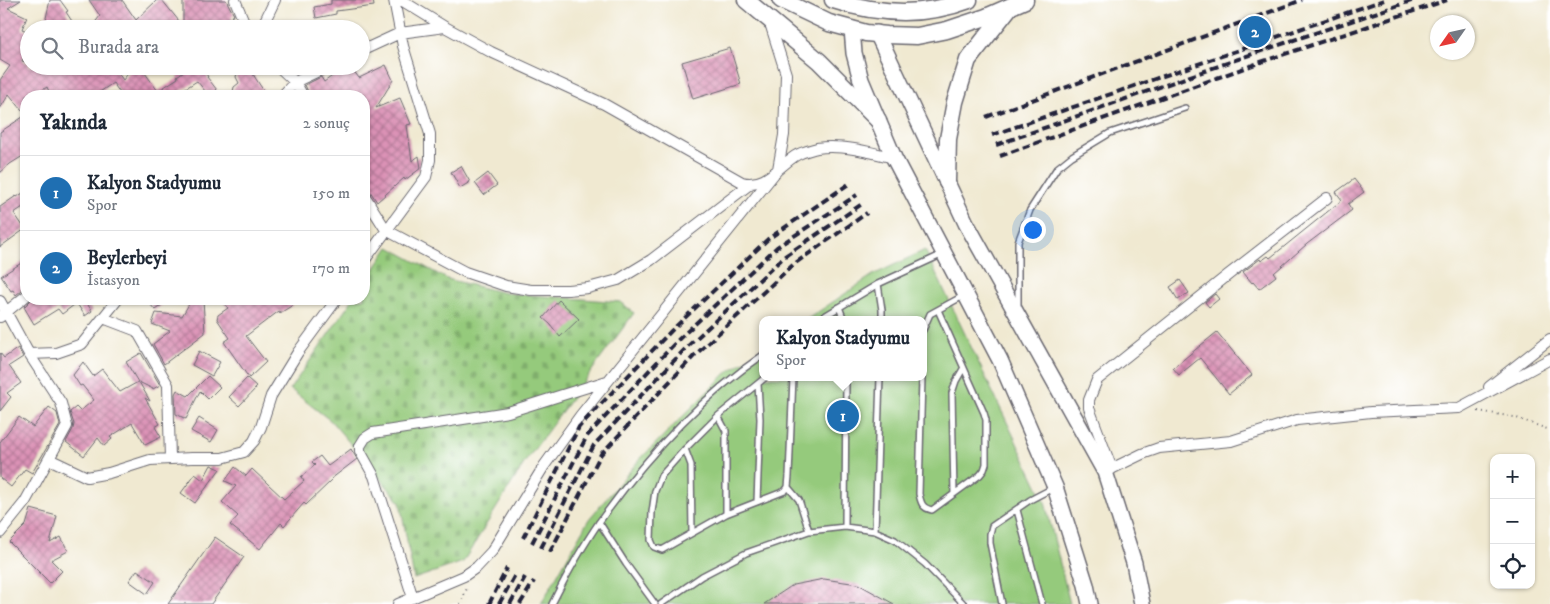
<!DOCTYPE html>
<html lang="tr">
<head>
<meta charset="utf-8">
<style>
	:root { --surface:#fff; --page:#f2f2f3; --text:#1f2937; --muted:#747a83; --line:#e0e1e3; --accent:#1f6fb2 }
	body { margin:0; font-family:"IM FELL DW Pica",serif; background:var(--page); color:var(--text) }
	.controls { position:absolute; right:15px; bottom:15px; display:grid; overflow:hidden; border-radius:10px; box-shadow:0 1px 4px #0004 }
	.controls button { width:45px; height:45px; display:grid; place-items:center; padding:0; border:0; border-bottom:1px solid var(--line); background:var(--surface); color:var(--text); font:25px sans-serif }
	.compass { position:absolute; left:1430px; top:15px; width:45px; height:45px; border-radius:50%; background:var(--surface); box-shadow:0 1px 4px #0004; rotate:236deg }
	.you { position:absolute; left:1032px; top:229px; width:18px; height:18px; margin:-12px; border:4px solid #fff; border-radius:50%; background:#1a73e8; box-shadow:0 0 0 8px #1a73e833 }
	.badge { display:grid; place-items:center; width:32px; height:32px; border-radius:50%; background:var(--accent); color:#fff; font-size:16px; font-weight:700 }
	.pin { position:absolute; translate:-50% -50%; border:2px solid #fff; box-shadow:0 1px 5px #0006 }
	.popup { position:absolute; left:759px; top:316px; width:168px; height:65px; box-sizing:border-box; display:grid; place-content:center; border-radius:10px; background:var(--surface); filter:drop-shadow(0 1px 4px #0005); font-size:16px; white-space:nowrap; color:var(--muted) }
	.popup b { font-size:19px; color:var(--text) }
	.popup::after { content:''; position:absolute; left:50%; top:100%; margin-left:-10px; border:10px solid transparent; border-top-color:var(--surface) }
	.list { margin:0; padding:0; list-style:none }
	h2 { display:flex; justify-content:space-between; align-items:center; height:65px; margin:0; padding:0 20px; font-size:21px }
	h2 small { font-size:16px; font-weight:400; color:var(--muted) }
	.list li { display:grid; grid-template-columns:32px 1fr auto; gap:15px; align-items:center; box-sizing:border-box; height:75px; padding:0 20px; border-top:1px solid var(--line) }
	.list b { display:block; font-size:19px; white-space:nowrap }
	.list p { margin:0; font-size:16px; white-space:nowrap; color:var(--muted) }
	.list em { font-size:16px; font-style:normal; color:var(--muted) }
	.icon { flex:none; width:28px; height:28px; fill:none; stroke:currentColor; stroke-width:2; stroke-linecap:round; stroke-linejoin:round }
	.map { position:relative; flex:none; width:1550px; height:604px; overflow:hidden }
	.search { position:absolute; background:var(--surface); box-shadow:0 1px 4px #0004; left:20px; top:20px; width:350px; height:55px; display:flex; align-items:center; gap:12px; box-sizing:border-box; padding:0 18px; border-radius:28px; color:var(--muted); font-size:19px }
	.panel { position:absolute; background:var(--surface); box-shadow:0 1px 4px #0004; left:20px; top:90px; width:350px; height:215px; border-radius:20px }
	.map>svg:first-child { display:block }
	.green { fill:#95ca7c; stroke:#5c765c }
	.cemetery { fill:url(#cemetery-stones); stroke:#5c765c }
	.building { fill:url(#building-cross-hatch) }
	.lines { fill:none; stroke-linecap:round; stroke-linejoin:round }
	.lane-casing { stroke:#6a6870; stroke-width:8 }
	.street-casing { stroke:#6a6870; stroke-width:12 }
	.secondary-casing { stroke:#6a6870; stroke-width:18 }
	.primary-casing { stroke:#6a6870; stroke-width:19 }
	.path { stroke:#6a6870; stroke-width:2; stroke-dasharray:1 4; stroke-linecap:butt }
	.lane { stroke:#fff; stroke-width:5 }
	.street { stroke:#fff; stroke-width:10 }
	.secondary { stroke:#fff; stroke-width:15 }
	.primary { stroke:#fff; stroke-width:16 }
	.rail { stroke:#22223b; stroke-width:4; stroke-dasharray:8 4; stroke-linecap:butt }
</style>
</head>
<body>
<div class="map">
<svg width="1550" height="604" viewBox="0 0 1550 604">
	<defs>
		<pattern id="cemetery-stones" width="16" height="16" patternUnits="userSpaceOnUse" patternTransform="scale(1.25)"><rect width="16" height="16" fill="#95ca7c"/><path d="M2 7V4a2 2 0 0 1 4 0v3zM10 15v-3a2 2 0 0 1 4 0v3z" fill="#80ad6c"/></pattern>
		<pattern id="building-cross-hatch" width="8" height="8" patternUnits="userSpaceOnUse" patternTransform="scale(1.25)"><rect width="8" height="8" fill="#db92b6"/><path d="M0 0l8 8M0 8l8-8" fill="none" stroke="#b17795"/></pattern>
	</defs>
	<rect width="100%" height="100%" fill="#fff"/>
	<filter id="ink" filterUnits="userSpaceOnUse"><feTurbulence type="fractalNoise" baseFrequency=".02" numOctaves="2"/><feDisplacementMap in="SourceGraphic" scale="10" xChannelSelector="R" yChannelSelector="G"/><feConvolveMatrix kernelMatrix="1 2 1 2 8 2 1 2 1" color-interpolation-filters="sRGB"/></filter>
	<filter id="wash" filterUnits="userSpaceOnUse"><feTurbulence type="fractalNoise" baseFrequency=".0096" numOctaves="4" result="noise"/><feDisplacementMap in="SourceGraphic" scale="20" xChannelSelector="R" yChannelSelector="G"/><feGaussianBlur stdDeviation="1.12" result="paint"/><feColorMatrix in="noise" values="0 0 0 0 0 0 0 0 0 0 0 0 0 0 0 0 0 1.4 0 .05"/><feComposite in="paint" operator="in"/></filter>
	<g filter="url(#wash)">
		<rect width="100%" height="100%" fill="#f0e9d1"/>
		<path class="green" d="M925,250L1045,502L1070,604H541L589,519L640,459L725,374L763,349V377H923V320H806L873,275Z"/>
		<path class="cemetery" d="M389,247L447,279L505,293L621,302L634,313L525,462L463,562L414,579L400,502L331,421L290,389L353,299H364V284Z"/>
		<g id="blocks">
			<path class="building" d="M0,0H21L8,8L27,17L22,29L29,32V48L22,61L29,63V66H113L123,80L134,66H140L158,91L178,78L177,76L184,71L181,66H202L208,77H207L217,90L209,96L197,81L173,96H122L113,83L94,96H51L47,87L34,96H26V154L10,164L0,173V132L26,115L9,94L0,109V80L10,66L0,60Z
				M50,0H60L68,11L66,12L77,29H53L46,18Z
				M89,0H122L136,20L157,0H162L183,26V0H226L234,15L231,17L238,29H90L100,16Z
				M331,0H373L374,6L336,11V14L316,18L314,7L331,4Z
				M730,48L741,84L693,99L682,62Z
				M386,65L393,80L376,108L400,98L411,124L407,125L412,161L419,156L421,168L405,180L404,178L377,202L370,191L364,188V96H310L305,85L321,77L324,82L346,66H350L359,78Z
				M248,66L256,79L267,96H232L234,87L239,83L236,77L237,73Z
				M288,66H306L307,69L296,74Z
				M461,166L470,182L460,188L451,172Z
				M488,173L497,185L484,195L475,183Z
				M1354,179L1364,192L1348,204L1352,210L1307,244L1274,273L1276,276L1259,289L1253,282L1252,283L1243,272L1260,259L1261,261L1268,256L1270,258L1342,200L1336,192Z
				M26,191V205L14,213L25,229L0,247V207L16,196L17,197Z
				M26,260V289L22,290L16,295L13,290L11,291L1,276Z
				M1180,280L1189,293L1178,300L1170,287Z
				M1215,294L1219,299L1209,307L1205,302Z
				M32,299H84L92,311L85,316L74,299L71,301L74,305L62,314L58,309L34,324L24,307Z
				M146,299H170L155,310Z
				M192,299H203L205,333L164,364L153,344L170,331L152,324L156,313L182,316Z
				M221,299H289L293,305L280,313L279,311L246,336L266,362L249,378L224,342L230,338L217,319L218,315L228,308Z
				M559,300L579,319L560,337L550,324L543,318Z
				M1217,332L1252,375L1229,394L1200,358L1179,375L1173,368Z
				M18,348L23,357L9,366L21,383L7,393L11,397L0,411V353L4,358Z
				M199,351L220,362L212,376L192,365Z
				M141,353L160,385L153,389L139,382L150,401L145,398L160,424L155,427L161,437L145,445L132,423L110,437L112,439L104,446L98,438L84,456L66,442L73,429L74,424L70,412L76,407L80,411L94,400L82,385L80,386L73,375L83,362L93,376L102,369L120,392L138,382L126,362Z
				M208,376L220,387L208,399L200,391L186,419L176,414L175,394L177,390L188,396Z
				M247,378L257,387L239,406L229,397Z
				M49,407L57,413L60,425L32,473L25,469L11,487L0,478V442L19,417L33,427Z
				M199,418L218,430L211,442L191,431Z
				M351,449L357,459L331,479L332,480L306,505L304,503L284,526L281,523L260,549L230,525L238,516L222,502L236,486L225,481L235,467L246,476L252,469L284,499L304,481L301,477L315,465L312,462L320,456L328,466Z
				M211,465L220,469L195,503L181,493L195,474L203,480Z
				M31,509L57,516L50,543L61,537L68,551L51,560L62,571L50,583L9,542L26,525Z
				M215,537L244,557L211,604H168Z
				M137,570L155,582L147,594L129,581Z
				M824,579L858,584L894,604H764L793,585Z"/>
		</g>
	</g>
	<g filter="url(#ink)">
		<use href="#blocks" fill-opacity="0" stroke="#6a6870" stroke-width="1"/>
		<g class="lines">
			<defs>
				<path id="lane" d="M878,284L882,310V320
					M839,307L844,320
					M1018,307V242L1030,210L1057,168L1072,156L1110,133L1185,108
					M818,320L878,284L943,254
					M923,330L930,314L965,295
					M766,377L718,416L685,449L661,476L655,491L652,512L651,540L654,547L662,550L726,514L785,491L788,487L789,476L793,377
					M922,377L919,494C921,503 922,508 932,510L980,475L984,470L986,464V420L984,413L938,310
					M718,416L726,431V514
					M685,449L691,465L692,532
					M788,487L799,500L809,531
					M954,494L952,393L956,381L963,369
					M757,502L760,419L758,384
					M1017,510L1042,604
					M599,522L626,564L655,604
					M845,527L846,377
					M875,531L880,377
					M552,604C566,576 582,547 600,521C644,460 700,398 763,355
					M661,604L702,576L746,553L809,531L845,527L875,531L895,540L925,564L964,604
					M1002,604L990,543V534L992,526L1030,500L1053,488"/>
				<path id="street" d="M235,0L247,29
					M401,0L445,27
					M261,29L275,0
					M361,51L400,33L445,27L491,52L604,104L742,182C765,188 778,167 795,156C801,152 810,150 817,148C840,144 871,152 894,158
					M278,66L295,82L303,96
					M282,96L295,82L329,66
					M364,195L386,230L465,272L506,286L531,290H568L588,288L618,280L651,260L750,184
					M364,261L426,177L430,160V134L403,46L394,0
					M0,301L29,354L61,403L67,426L25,502L0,533
					M0,317L26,296
					M103,318L137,331L168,385L170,459
					M29,354L56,353L82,344L118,299
					M1489,387L1550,339
					M49,459L87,477L109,473L150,460L192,458H222L244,452L254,441L261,427L271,396L298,352L337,299
					M1112,469L1089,408V400L1097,380L1228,275L1327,198
					M1105,472L1142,454L1159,448L1231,441L1297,420L1371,412L1459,408L1550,359
					M413,598L374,476L360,451V446L365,438L373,433L508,412L607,381
					M398,604L464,576L477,567L492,551L544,466L580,416L778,169L784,135L786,74L769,20"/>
				<path id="secondary" d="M852,29L854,53L861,80L894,158L1000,360L1055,487L1086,585L1090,604
					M877,33L966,223L1105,472L1134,563L1142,604"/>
				<path id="primary" d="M746,0L819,61L878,120
					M781,0L829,23L866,33L887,35L917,36L947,30L986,17L1025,0
					M833,0C879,15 924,17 969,0
					M947,182L948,139L955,102L968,60L1009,8"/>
			</defs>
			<use href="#lane" class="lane-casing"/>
			<use href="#street" class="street-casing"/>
			<use href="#secondary" class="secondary-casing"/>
			<use href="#primary" class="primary-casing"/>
			<path class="path" d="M1478,411L1514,417L1550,430
				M460,604L468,586"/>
			<use href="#lane" class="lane"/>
			<use href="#street" class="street"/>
			<use href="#secondary" class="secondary"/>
			<use href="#primary" class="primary"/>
			<path class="rail" d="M986,117L1302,0
				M992,135L1384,0
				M996,145L1258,52L1414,0
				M1000,156L1261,62L1447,0
				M523,538L579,427L671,331L768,239L850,183
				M532,543L587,436L679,339L777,247L857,195
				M541,548L594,445L687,347L785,256L862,204
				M550,552L601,454L695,355L794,264L867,213
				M489,604L507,568
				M499,604L516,573
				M510,604L525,577
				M520,604L534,581"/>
		</g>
	</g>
</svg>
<div class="controls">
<button>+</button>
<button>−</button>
<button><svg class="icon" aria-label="locate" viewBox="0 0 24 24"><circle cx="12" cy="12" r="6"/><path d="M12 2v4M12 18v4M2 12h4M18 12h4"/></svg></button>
</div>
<svg class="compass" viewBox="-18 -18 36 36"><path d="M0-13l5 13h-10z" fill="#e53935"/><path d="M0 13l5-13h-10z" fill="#747a83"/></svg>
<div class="you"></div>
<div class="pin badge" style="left:843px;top:416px">1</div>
<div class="popup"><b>Kalyon Stadyumu</b>Spor</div>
<div class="pin badge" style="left:1255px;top:32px">2</div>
<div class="search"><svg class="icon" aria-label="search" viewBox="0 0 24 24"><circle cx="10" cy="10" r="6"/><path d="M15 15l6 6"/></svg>Burada ara</div>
<section class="panel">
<h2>Yakında<small>2 sonuç</small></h2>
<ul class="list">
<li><span class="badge">1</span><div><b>Kalyon Stadyumu</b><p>Spor</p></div><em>150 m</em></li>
<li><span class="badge">2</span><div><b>Beylerbeyi</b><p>İstasyon</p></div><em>170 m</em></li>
</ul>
</section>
</div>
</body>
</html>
